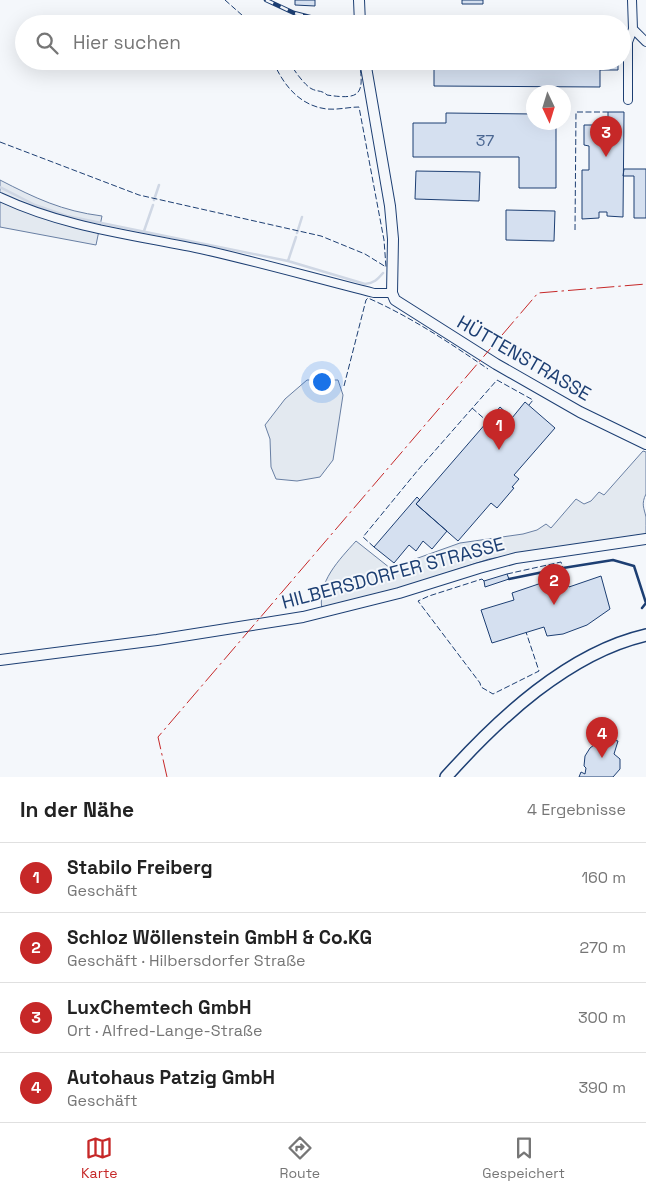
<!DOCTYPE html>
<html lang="de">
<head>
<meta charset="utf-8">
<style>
	:root { --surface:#fff; --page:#f2f2f2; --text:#222; --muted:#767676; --line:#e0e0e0; --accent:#c62828 }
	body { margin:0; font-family:"Space Grotesk",sans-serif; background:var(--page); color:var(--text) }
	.compass { position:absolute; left:526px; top:85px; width:45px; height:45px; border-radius:50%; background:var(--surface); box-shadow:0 5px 20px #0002; rotate:176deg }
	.you { position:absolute; left:321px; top:381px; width:18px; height:18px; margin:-12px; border:4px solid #fff; border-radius:50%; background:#1a73e8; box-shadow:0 0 0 8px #1a73e833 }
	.badge { display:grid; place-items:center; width:32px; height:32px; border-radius:50%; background:var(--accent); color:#fff; font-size:16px; font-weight:700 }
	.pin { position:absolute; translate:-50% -41px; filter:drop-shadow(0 1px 2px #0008) }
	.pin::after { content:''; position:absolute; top:26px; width:18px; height:15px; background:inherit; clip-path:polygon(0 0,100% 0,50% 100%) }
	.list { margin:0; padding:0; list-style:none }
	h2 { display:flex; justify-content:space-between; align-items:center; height:65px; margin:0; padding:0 20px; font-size:21px }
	h2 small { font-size:16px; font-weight:400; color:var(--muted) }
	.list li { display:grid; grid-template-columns:32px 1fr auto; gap:15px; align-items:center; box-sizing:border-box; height:70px; padding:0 20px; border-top:1px solid var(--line) }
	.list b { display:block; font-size:19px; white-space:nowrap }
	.list p { margin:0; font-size:16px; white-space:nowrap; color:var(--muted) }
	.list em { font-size:16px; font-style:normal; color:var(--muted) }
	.icon { flex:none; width:28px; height:28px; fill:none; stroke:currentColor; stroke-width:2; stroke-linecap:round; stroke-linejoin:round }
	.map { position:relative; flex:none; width:646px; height:777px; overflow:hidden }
	.search { position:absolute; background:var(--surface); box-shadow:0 5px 20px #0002; left:15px; right:15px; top:15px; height:55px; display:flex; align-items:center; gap:12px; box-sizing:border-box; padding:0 18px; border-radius:28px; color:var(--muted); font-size:19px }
	.sheet { height:345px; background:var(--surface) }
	nav { display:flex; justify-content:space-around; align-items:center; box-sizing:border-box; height:70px; border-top:1px solid var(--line); background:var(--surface); font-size:14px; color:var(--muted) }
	nav a { display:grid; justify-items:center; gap:2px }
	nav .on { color:var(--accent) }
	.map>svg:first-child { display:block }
	.green { fill:#e3e9f0; stroke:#687fa3 }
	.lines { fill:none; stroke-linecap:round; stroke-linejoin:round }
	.stream { stroke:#cfd7e4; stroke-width:2.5 }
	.building { fill:#d5e0f0; stroke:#1d3f73 }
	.minor-casing { stroke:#1d3f73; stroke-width:10 }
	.secondary-casing { stroke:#1d3f73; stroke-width:12 }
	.primary-casing { stroke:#1d3f73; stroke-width:14 }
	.minor { stroke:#f4f7fb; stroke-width:8 }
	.secondary { stroke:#f4f7fb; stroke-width:10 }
	.primary { stroke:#f4f7fb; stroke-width:11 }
	.rail-casing { stroke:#1d3f73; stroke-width:4.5 }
	.rail { stroke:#f4f7fb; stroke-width:2.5; stroke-dasharray:8; stroke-linecap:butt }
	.fence { stroke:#1d3f73; stroke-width:1; stroke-dasharray:6 2.5; stroke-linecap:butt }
	.wall { stroke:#1d3f73; stroke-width:2.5 }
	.power { stroke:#c62828; stroke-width:1; stroke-dasharray:18 4 2.5 4; stroke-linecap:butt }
	.labels { text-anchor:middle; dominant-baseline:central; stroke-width:4; stroke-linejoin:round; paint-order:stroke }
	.number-label { font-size:16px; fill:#4b6792 }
	.street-label { font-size:19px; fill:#1d3f73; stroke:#f4f7fb }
</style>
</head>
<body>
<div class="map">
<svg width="646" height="777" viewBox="0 0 646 777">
	<rect width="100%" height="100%" fill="#f4f7fb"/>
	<path class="green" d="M0,180C35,198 62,211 102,216L96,245L0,227Z
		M307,380H338L343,395L333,460L320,477L297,481L276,479L271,467L270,439L265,425L285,399Z
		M643,451L646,452V494C641,504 644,508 646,517C646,522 646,529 646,534L559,547L489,559L404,587L322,609C317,582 339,560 356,541L390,568L460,543L523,534L537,530L546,524L551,528L576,499L584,504L591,501L599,492L604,495Z"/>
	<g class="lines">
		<path class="stream" d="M0,187L35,205L67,216L288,261L365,284C374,283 377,280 383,273
			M154,200L159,185
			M144,231L153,205
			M297,233L302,217
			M288,261L296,237"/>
	</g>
	<path class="building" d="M295,0H315V6L295,5Z
		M462,0H483V4H462Z
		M435,22H522V24H435Z
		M434,61H618V70H600V87L434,86Z
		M608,112H624L623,217L607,216V212H599V218L582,219V170H589V146L584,145V125H608Z
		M446,113L534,114V122H556V188H519V157H413V123H446Z
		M624,169H646V218H634V176H623Z
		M416,171L480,172L479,201L415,199Z
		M506,210L555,211L554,241L506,240Z
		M525,402L555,428L514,475L519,479L512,487L514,488L497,508L491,503L458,541L416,504L500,407L512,418Z
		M417,497L420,500L416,504L447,531L432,549L423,541L416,551L409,545L394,563L374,547Z
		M507,574L509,579L485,587L484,581Z
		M565,575L569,587L601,576L610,609L587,625L563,634L547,636L544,627L492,643L481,610L514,600L512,593Z
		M608,739L618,741L614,754L620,759V769L613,777H579L581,772L585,774L586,768L584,766L585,756L590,748L598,742Z"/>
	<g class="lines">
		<defs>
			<path id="minor" d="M633,29L646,42
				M628,100V42L633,29L632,0
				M0,197C66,228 134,235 205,250C262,263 318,279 374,293H392"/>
			<path id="secondary" d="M359,0L360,24
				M365,61L390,206L393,239L392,293L395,300L496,364L580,412L646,444
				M0,660L157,640L303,617L399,593L479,568L516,558L646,539"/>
			<path id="primary" d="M446,777C498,719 568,653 646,635"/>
		</defs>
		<use href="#minor" class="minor-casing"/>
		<use href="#secondary" class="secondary-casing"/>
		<use href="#primary" class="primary-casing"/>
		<use href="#minor" class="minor"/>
		<use href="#secondary" class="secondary"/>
		<use href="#primary" class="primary"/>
		<defs>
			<path id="rail" d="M266,0L294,13L337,24"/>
		</defs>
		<use href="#rail" class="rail-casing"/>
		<use href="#rail" class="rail"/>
		<path class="fence" d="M225,0L252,24
			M282,24L290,18L312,24
			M289,61C292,68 305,86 312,89C318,92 322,90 327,95C360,100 365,95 359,61
			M0,142L139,195L321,236L365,254L386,267L384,240L359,107C349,107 338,110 327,109C300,106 283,85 273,61
			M575,230L576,112H608
			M344,386L366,300L368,298C411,317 450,343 488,369
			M472,408L488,422
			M374,547L363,537L418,470L497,380L533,400L529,405
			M507,574L561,562L565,575
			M484,581L482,579L429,596L418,601L480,683L481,687L493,694L539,671L526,632"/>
		<path class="wall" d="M509,579L563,568L613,560L634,566L646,603L642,608"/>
		<path class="power" d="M167,777L158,737L538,293L646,284"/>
	</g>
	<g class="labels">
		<g class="number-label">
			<text x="485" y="140">37</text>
		</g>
		<g class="street-label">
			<text transform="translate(524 358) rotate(30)">HÜTTENSTRASSE</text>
			<text transform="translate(393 573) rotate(-15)">HILBERSDORFER STRASSE</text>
		</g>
	</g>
</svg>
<svg class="compass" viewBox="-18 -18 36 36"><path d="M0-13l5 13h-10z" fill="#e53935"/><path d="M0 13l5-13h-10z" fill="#767676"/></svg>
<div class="you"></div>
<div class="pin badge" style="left:499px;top:450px">1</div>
<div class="pin badge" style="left:554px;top:605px">2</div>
<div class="pin badge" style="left:606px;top:157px">3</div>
<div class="pin badge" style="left:602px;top:758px">4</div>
<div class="search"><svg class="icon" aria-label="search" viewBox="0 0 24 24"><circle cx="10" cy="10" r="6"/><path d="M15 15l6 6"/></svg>Hier suchen</div>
</div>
<section class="sheet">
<h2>In der Nähe<small>4 Ergebnisse</small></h2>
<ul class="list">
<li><span class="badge">1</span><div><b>Stabilo Freiberg</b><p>Geschäft</p></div><em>160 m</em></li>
<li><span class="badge">2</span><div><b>Schloz Wöllenstein GmbH &amp; Co.KG</b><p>Geschäft · Hilbersdorfer Straße</p></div><em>270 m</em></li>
<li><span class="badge">3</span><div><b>LuxChemtech GmbH</b><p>Ort · Alfred-Lange-Straße</p></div><em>300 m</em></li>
<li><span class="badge">4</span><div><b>Autohaus Patzig GmbH</b><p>Geschäft</p></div><em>390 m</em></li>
</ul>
</section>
<nav>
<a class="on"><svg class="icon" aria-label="map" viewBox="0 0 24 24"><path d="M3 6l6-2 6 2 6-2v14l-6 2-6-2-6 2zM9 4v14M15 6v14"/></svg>Karte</a>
<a><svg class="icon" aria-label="directions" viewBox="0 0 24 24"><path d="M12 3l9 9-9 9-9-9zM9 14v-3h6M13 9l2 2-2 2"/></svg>Route</a>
<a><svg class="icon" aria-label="saved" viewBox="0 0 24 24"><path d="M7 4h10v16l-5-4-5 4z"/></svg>Gespeichert</a>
</nav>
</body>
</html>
